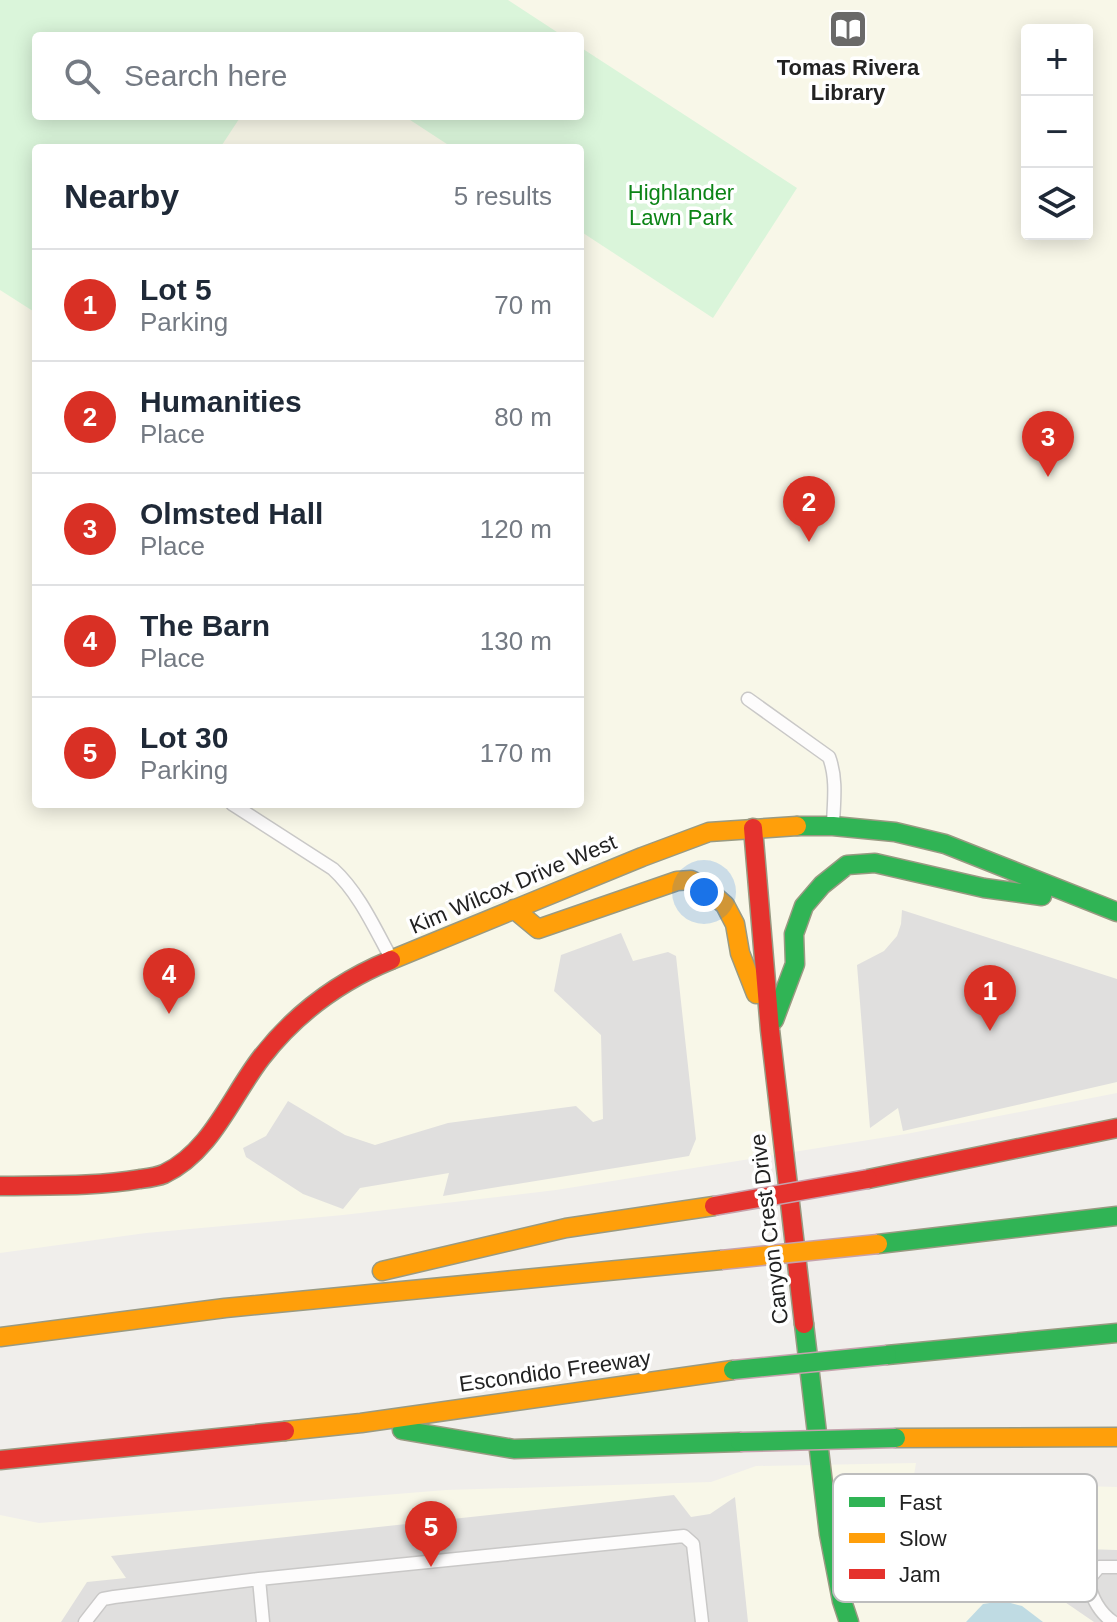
<!DOCTYPE html>
<html lang="en">
<head>
<meta charset="utf-8">
<style>
	:root { --surface:#fff; --page:#f6f6f7; --text:#1f2937; --muted:#747a83; --line:#e0e1e3; --accent:#d93025 }
	body { margin:0; font-family:Helvetica,sans-serif; background:var(--page); color:var(--text) }
	.controls { position:absolute; right:24px; top:24px; display:grid; overflow:hidden; border-radius:8px; box-shadow:0 4px 20px #0003 }
	.controls button { width:72px; height:72px; display:grid; place-items:center; padding:0; border:0; border-bottom:2px solid var(--line); background:var(--surface); color:var(--text); font:40px sans-serif }
	.you { position:absolute; left:704px; top:892px; width:28px; height:28px; margin:-20px; border:6px solid #fff; border-radius:50%; background:#1a73e8; box-shadow:0 0 0 12px #1a73e833 }
	.badge { display:grid; place-items:center; width:52px; height:52px; border-radius:50%; background:var(--accent); color:#fff; font-size:26px; font-weight:700 }
	.pin { position:absolute; translate:-50% -66px; filter:drop-shadow(0 2px 4px #0008) }
	.pin::after { content:''; position:absolute; top:42px; width:28px; height:24px; background:inherit; clip-path:polygon(0 0,100% 0,50% 100%) }
	.list { margin:0; padding:0; list-style:none }
	h2 { display:flex; justify-content:space-between; align-items:center; height:104px; margin:0; padding:0 32px; font-size:34px }
	h2 small { font-size:26px; font-weight:400; color:var(--muted) }
	.list li { display:grid; grid-template-columns:52px 1fr auto; gap:24px; align-items:center; box-sizing:border-box; height:112px; padding:0 32px; border-top:2px solid var(--line) }
	.list b { display:block; font-size:30px; white-space:nowrap }
	.list p { margin:0; font-size:26px; white-space:nowrap; color:var(--muted) }
	.list em { font-size:26px; font-style:normal; color:var(--muted) }
	.icon { flex:none; width:44px; height:44px; fill:none; stroke:currentColor; stroke-width:2; stroke-linecap:round; stroke-linejoin:round }
	.map { position:relative; flex:none; width:1117px; height:1622px; overflow:hidden }
	.search { position:absolute; background:var(--surface); box-shadow:0 4px 20px #0003; left:32px; top:32px; width:552px; height:88px; display:flex; align-items:center; gap:20px; box-sizing:border-box; padding:0 28px; border-radius:8px; color:var(--muted); font-size:30px }
	.panel { position:absolute; background:var(--surface); box-shadow:0 4px 20px #0003; left:32px; top:144px; width:552px; height:664px; border-radius:8px }
	.map>svg:first-child { display:block }
	.education { fill:#f8f7e8; fill-rule:evenodd }
	.park { fill:#daf5da }
	.parking { fill:#e0dfde }
	.water { fill:#bfdbe3 }
	.lines { fill:none; stroke-linecap:round; stroke-linejoin:round }
	.lane-casing { stroke:#c9c8c7; stroke-width:15 }
	.fast-casing { stroke:#999a82; stroke-width:21 }
	.slow-casing { stroke:#999a82; stroke-width:21 }
	.jam-casing { stroke:#999a82; stroke-width:21 }
	.lane { stroke:#fdfcfc; stroke-width:12 }
	.fast { stroke:#30b455; stroke-width:18 }
	.slow { stroke:#ff9f0a; stroke-width:18 }
	.jam { stroke:#e5322d; stroke-width:18 }
	.fast-bridge-casing { stroke:#c5a2ac; stroke-width:21; stroke-linecap:butt }
	.slow-bridge-casing { stroke:#c5a2ac; stroke-width:21; stroke-linecap:butt }
	.jam-bridge-casing { stroke:#c5a2ac; stroke-width:21; stroke-linecap:butt }
	.fast-bridge { stroke:#30b455; stroke-width:18 }
	.slow-bridge { stroke:#ff9f0a; stroke-width:18 }
	.jam-bridge { stroke:#e5322d; stroke-width:18 }
	.labels { text-anchor:middle; dominant-baseline:central; stroke-width:7; stroke-linejoin:round; paint-order:stroke }
	.poi-label { font-size:22px; font-weight:bold; fill:#222; stroke:#fff }
	.park-label { font-size:22px; fill:#0c8416; stroke:#fff }
	.street-label { font-size:22px; fill:#222; stroke:#fff }
	.key { fill:#fff; stroke:#bdbdbd; stroke-width:2 }
	.key-label { font-size:22px; fill:#222 }
</style>
</head>
<body>
<div class="map">
<svg width="1117" height="1622" viewBox="0 0 1117 1622">
	<rect width="100%" height="100%" fill="#f0eeeb"/>
	<path class="education" d="M0,0H1117V1093L906,1134L556,1190L343,1215L146,1233L0,1253ZM1027,30H1087V234H1027ZM36,36H580V116H36ZM36,148H580V804H36Z
		M916,1463L913,1481L1117,1487V1622H0V1515L39,1523L446,1490L711,1482L756,1466Z"/>
	<path class="park" d="M0,0H508L563,36H36V116H241L220,148H36V313L0,290Z
		M580,47L797,188L713,318L580,231V148H453L404,116H580Z"/>
	<path class="parking" d="M902,910L1117,979V1082L903,1131L898,1108L870,1128L857,965L884,951L897,936L901,924Z
		M621,933L633,961L668,952L676,956L696,1139L689,1156L443,1196L449,1173L360,1188L343,1209L303,1194L246,1157L243,1148L266,1136L288,1101L345,1135L375,1145L448,1123L576,1106L593,1122L603,1119L601,1035L554,991L561,955Z
		M674,1495L691,1517L710,1514L735,1497L748,1622H61L87,1582L126,1578L111,1556Z
		M1084,1549L1117,1550V1622H1094L1059,1598Z"/>
	<path class="water" d="M1003,1601L1022,1606L1043,1622H966L983,1604Z"/>
	<g class="lines">
		<defs>
			<path id="lane" d="M748,699L829,757C837,778 834,801 833,823
				M232,804L333,869C359,893 374,927 391,958
				M259,1579L263,1622
				M85,1622L103,1599L114,1597L259,1579L684,1536L693,1544L702,1622
				M1113,1622C1099,1612 1091,1596 1088,1580L1099,1567H1117"/>
			<path id="fast" d="M797,826H833L895,832L945,844L1117,912
				M774,1020L795,964L794,934L804,906L822,885L847,865L875,863L984,888L1042,896
				M878,1244L1117,1216
				M804,1324L829,1534L842,1601L849,1622
				M887,1355L1117,1333
				M402,1430L514,1449L740,1442"/>
			<path id="slow" d="M514,909L538,929L677,881L691,880L702,885L725,905L735,924L740,953L756,994
				M391,960L642,857L709,832L797,826
				M382,1271L566,1228L714,1206
				M0,1337L225,1308L721,1260
				M285,1431L361,1423L733,1370
				M896,1438L1117,1437"/>
			<path id="jam" d="M753,828L770,1030L804,1324
				M868,1179L1117,1128
				M0,1186C46,1185 94,1187 140,1179C148,1178 157,1177 164,1174C211,1152 231,1097 261,1058C295,1014 340,981 391,960
				M0,1460L285,1431"/>
		</defs>
		<use href="#lane" class="lane-casing"/>
		<use href="#fast" class="fast-casing"/>
		<use href="#slow" class="slow-casing"/>
		<use href="#jam" class="jam-casing"/>
		<use href="#lane" class="lane"/>
		<use href="#fast" class="fast"/>
		<use href="#slow" class="slow"/>
		<use href="#jam" class="jam"/>
		<defs>
			<path id="fast-bridge" d="M733,1370L887,1355
				M740,1442L896,1438"/>
			<path id="slow-bridge" d="M721,1260L878,1244"/>
			<path id="jam-bridge" d="M714,1206L868,1179"/>
		</defs>
		<use href="#fast-bridge" class="fast-bridge-casing"/>
		<use href="#slow-bridge" class="slow-bridge-casing"/>
		<use href="#jam-bridge" class="jam-bridge-casing"/>
		<use href="#fast-bridge" class="fast-bridge"/>
		<use href="#slow-bridge" class="slow-bridge"/>
		<use href="#jam-bridge" class="jam-bridge"/>
	</g>
	<defs>
		<symbol id="library-square" viewBox="-11 -11 22 22"><rect x="-9" y="-9" width="18" height="18" rx="4" fill="#6a6968" stroke="#fff"/><path d="M-6-4Q-3-5.5-.7-3.5V5Q-3 3-6 4ZM6-4Q3-5.5 .7-3.5V5Q3 3 6 4Z" fill="#fff"/></symbol>
	</defs>
	<g fill-rule="evenodd">
		<use href="#library-square" x="826" y="7" width="44" height="44"/>
	</g>
	<g class="labels">
		<g class="poi-label">
			<text x="848" y="67">Tomas Rivera<tspan x="848" dy="25">Library</tspan></text>
		</g>
		<g class="park-label">
			<text x="681" y="192">Highlander<tspan x="681" dy="25">Lawn Park</tspan></text>
		</g>
		<g class="street-label">
			<text transform="translate(513 884) rotate(-23)">Kim Wilcox Drive West</text>
			<text transform="translate(769 1229) rotate(-97)">Canyon Crest Drive</text>
			<text transform="translate(555 1371) rotate(-8)">Escondido Freeway</text>
		</g>
	</g>
	<rect x="833" y="1474" width="264" height="128" rx="12" class="key"/>
	<rect x="849" y="1497" width="36" height="10" fill="#30b455"/>
	<rect x="849" y="1533" width="36" height="10" fill="#ff9f0a"/>
	<rect x="849" y="1569" width="36" height="10" fill="#e5322d"/>
	<g class="key-label">
		<text x="899" y="1510">Fast</text>
		<text x="899" y="1546">Slow</text>
		<text x="899" y="1582">Jam</text>
	</g>
</svg>
<div class="controls">
<button>+</button>
<button>−</button>
<button><svg class="icon" aria-label="layers" viewBox="0 0 24 24"><path d="M12 4l9 5-9 5-9-5zM3 14l9 5 9-5"/></svg></button>
</div>
<div class="you"></div>
<div class="pin badge" style="left:990px;top:1031px">1</div>
<div class="pin badge" style="left:809px;top:542px">2</div>
<div class="pin badge" style="left:1048px;top:477px">3</div>
<div class="pin badge" style="left:169px;top:1014px">4</div>
<div class="pin badge" style="left:431px;top:1567px">5</div>
<div class="search"><svg class="icon" aria-label="search" viewBox="0 0 24 24"><circle cx="10" cy="10" r="6"/><path d="M15 15l6 6"/></svg>Search here</div>
<section class="panel">
<h2>Nearby<small>5 results</small></h2>
<ul class="list">
<li><span class="badge">1</span><div><b>Lot 5</b><p>Parking</p></div><em>70 m</em></li>
<li><span class="badge">2</span><div><b>Humanities</b><p>Place</p></div><em>80 m</em></li>
<li><span class="badge">3</span><div><b>Olmsted Hall</b><p>Place</p></div><em>120 m</em></li>
<li><span class="badge">4</span><div><b>The Barn</b><p>Place</p></div><em>130 m</em></li>
<li><span class="badge">5</span><div><b>Lot 30</b><p>Parking</p></div><em>170 m</em></li>
</ul>
</section>
</div>
</body>
</html>
